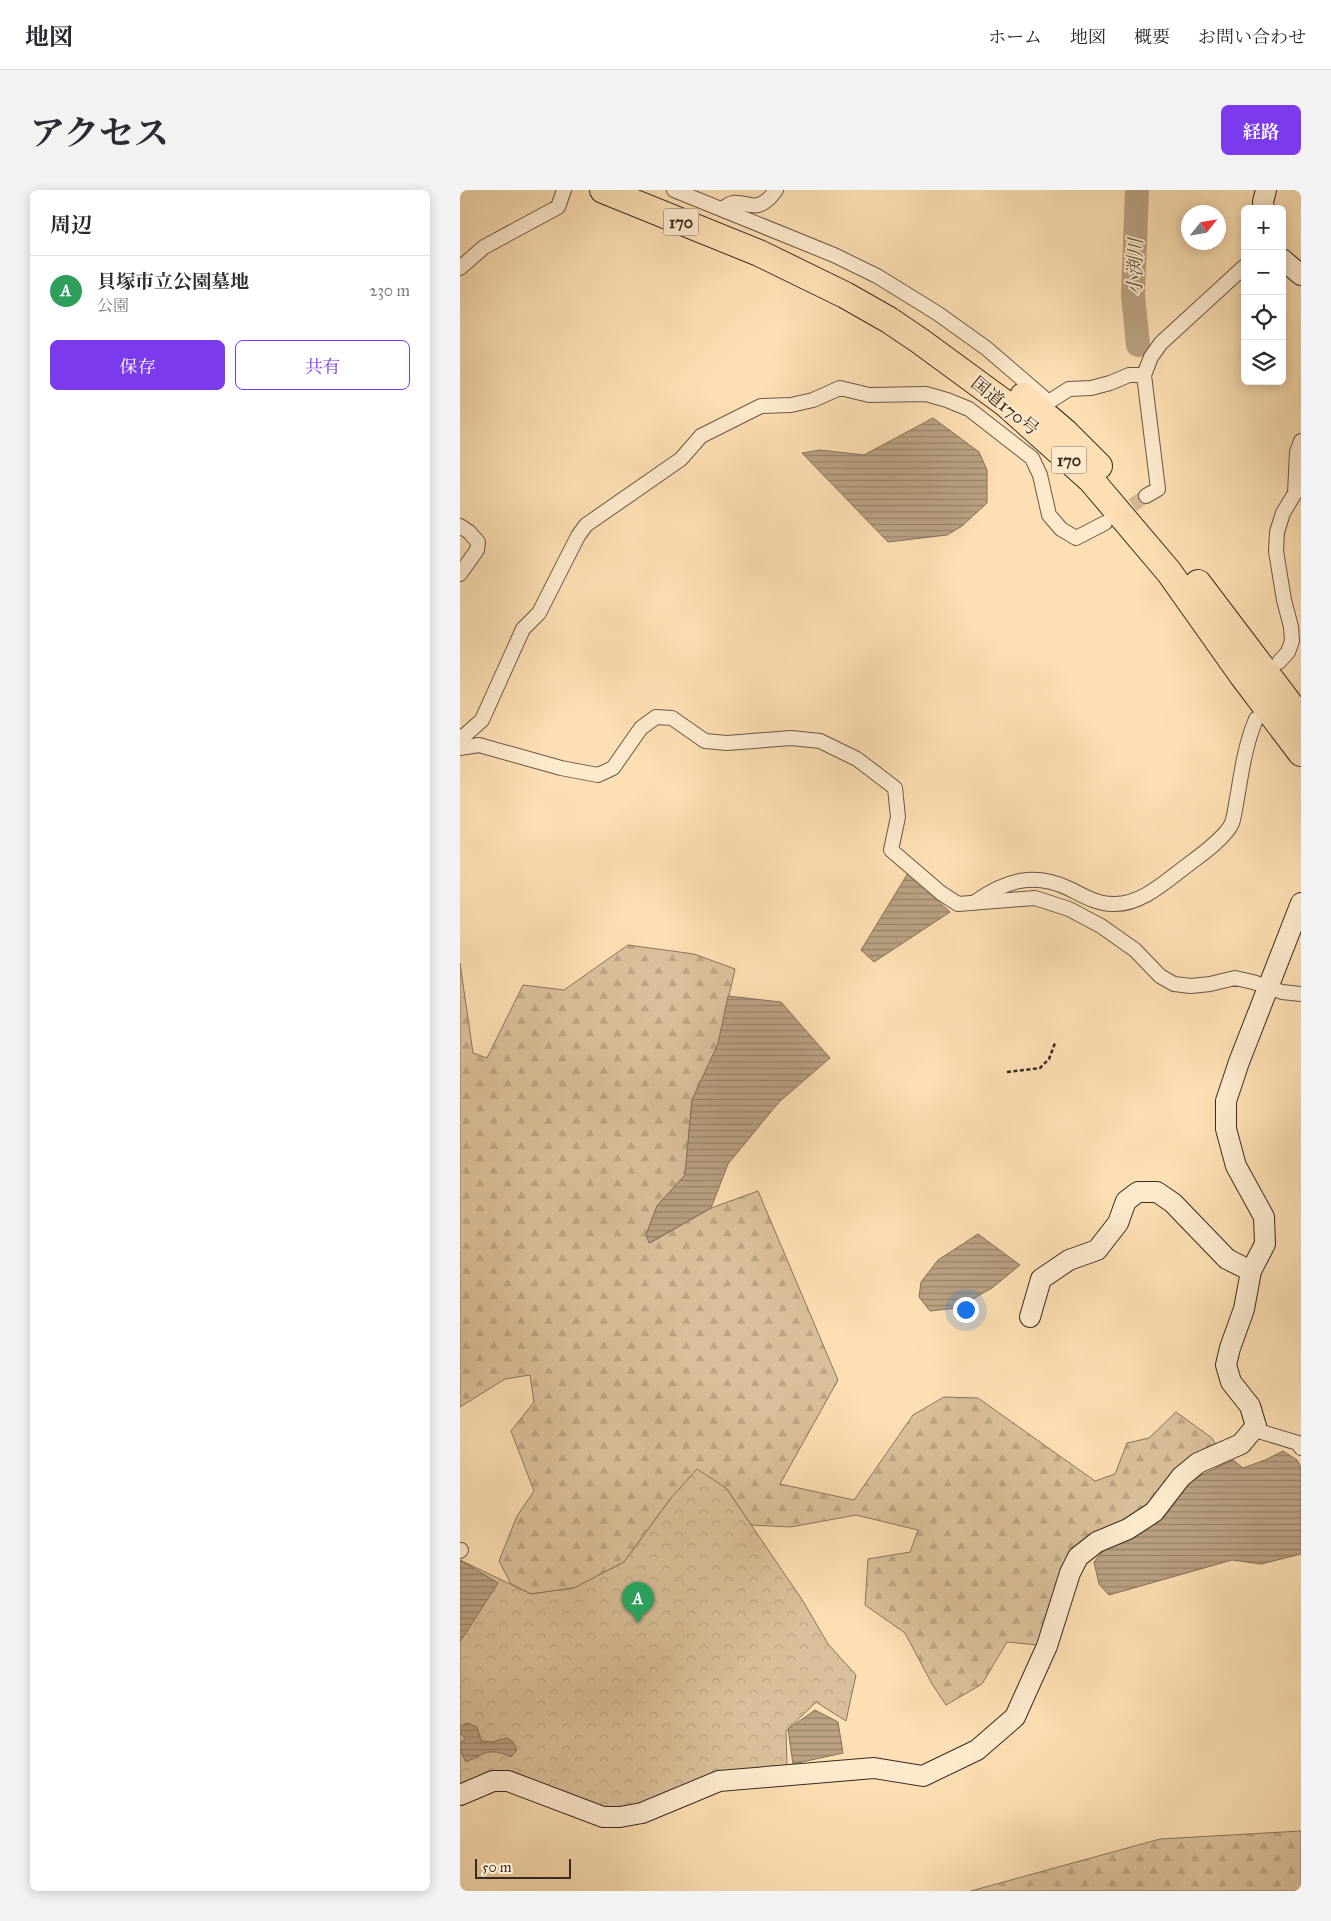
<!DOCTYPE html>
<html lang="ja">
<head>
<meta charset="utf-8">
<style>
	:root { --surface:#fff; --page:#f2f2f3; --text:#2b2b33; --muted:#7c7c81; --line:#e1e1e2; --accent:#7c3aed }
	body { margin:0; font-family:"IM FELL Great Primer","Noto Serif JP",serif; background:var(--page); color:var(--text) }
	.controls { position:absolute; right:15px; top:15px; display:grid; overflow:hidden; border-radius:8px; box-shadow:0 2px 12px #0003 }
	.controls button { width:45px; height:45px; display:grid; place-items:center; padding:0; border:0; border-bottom:1px solid var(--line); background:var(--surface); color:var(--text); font:25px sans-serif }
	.compass { position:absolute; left:721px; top:15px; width:45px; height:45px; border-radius:50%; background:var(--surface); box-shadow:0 2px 12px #0003; rotate:59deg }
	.scale { position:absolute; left:15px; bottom:12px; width:96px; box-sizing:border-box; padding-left:5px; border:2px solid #362a23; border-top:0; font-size:14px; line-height:18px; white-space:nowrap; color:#362a23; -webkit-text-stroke:4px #fdeacd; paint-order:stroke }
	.you { position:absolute; left:505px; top:1119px; width:18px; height:18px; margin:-12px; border:4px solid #fff; border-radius:50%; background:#1a73e8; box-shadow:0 0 0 8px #1a73e833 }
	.badge { display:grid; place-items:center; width:32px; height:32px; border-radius:50%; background:var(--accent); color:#fff; font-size:16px; font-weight:700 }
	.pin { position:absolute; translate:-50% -41px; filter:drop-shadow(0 1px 2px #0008) }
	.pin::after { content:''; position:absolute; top:26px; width:18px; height:15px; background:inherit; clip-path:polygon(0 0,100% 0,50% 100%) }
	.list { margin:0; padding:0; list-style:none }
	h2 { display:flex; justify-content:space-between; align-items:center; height:65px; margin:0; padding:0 20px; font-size:21px }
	h2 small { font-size:16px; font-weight:400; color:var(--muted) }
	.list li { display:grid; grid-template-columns:32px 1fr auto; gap:15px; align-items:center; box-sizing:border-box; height:70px; padding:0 20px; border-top:1px solid var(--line) }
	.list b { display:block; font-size:19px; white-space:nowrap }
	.list p { margin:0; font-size:16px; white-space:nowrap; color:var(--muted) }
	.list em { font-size:16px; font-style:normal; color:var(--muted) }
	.actions { display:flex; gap:10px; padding:15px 20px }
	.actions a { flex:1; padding:11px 0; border:1px solid var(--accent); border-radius:8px; text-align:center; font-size:18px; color:var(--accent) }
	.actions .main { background:var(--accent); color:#fff }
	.icon { flex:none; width:28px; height:28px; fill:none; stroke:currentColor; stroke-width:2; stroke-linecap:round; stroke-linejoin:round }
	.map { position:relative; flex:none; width:841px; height:1701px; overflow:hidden; border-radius:8px }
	header { display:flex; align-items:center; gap:30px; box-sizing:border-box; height:70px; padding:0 25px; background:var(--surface); border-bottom:1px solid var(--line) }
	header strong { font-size:24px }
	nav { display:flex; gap:28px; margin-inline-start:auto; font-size:18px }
	.intro { display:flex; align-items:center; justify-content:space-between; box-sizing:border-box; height:120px; padding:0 30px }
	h1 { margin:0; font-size:35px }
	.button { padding:12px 22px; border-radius:8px; background:var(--accent); color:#fff; font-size:18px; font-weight:700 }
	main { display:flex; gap:30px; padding:0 30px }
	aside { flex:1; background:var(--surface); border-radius:8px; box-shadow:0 2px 12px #0003 }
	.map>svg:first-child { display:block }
	.forest { fill:url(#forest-firs); stroke:#88755e }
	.park { fill:url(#park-crowns); stroke:#88755e }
	.water { fill:url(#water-rules); stroke:#85715b }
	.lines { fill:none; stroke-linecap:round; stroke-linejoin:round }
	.river { stroke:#b9a181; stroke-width:24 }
	.street-tunnel { stroke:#d4bb95; stroke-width:14; stroke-dasharray:14 7; stroke-linecap:butt }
	.street-casing { stroke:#685747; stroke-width:16 }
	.secondary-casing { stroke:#362a23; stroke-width:22 }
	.highway-casing { stroke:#362a23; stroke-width:28 }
	.path { stroke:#362a23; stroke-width:2.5; stroke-dasharray:4 2.5; stroke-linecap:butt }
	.street { stroke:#fdeacd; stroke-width:14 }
	.secondary { stroke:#fdeacd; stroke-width:20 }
	.highway { stroke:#fcdfb2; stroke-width:26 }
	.labels { text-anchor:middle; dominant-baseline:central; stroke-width:4; stroke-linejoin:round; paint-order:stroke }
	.shield { fill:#fdeacd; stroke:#726456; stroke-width:1 }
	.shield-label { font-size:16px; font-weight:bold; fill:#362a23 }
	.street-label { font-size:18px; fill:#362a23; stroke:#fdeacd }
	.water-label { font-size:19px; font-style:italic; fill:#5d4e3f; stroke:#fdeacd }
</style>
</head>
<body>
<header>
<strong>地図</strong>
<nav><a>ホーム</a><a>地図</a><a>概要</a><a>お問い合わせ</a></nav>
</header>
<div class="intro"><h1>アクセス</h1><a class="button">経路</a></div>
<main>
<aside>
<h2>周辺<small></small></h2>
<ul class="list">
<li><span class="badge" style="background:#2e9e5b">A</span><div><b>貝塚市立公園墓地</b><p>公園</p></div><em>230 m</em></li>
</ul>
<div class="actions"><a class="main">保存</a><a>共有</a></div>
</aside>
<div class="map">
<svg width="841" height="1701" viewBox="0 0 841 1701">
	<defs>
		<pattern id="forest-firs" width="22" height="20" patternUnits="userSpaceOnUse" patternTransform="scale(1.25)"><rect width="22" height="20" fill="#dac09a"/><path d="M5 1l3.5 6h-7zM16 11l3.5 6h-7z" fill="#bca584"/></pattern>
		<pattern id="park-crowns" width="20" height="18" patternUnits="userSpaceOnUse" patternTransform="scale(1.25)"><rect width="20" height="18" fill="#dac09a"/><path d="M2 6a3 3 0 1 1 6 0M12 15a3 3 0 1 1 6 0" fill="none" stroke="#bca584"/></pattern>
		<pattern id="water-rules" width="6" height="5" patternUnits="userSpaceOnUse" patternTransform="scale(1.25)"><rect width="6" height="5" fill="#b9a181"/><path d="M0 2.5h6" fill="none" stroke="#978369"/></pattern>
	</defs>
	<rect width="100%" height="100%" fill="#fcdfb2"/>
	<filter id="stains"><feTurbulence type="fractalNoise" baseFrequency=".004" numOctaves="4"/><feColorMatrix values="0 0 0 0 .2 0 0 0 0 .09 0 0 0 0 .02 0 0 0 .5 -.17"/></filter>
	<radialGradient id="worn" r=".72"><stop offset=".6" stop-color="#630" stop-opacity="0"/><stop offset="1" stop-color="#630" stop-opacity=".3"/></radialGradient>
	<path class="forest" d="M168,755L234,764L275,779L258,854L232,910L225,985L197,1016L186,1045L190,1053L251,1018L298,1001L378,1190L320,1294L394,1310L453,1225L484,1207L518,1208L635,1291L655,1284L667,1253L689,1248L716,1222L752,1248L756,1255L708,1287L694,1322L618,1367L587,1456L547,1452L522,1494L486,1515L472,1494L445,1443L405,1415L408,1369L450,1362L458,1340L396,1325L331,1337L291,1335L266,1298L211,1308L164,1372L114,1398L71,1404L51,1394L39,1371L57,1326L74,1301L51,1241L74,1212L70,1185L45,1189L0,1217V773L13,863L27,868L63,795L104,800Z
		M841,1641V1701H511L700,1649Z"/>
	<path class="park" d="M237,1279L266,1298L343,1411L368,1454L396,1485L386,1531L356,1512L326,1541L327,1577L143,1627L48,1591L0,1605V1370L71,1404L114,1398L164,1372L211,1308Z"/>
	<path class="water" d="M473,228L519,262L527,280V313L502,336L487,345L428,352L342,263L360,260L404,265Z
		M448,683L490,722L414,772L401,760Z
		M268,806L321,812L370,868L319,912L268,974L251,1018L189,1053L186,1045L197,1016L225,985L232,910L258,854Z
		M518,1044L560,1075L532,1098L497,1118L470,1121L459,1107L461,1092L478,1070Z
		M823,1261L837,1270L841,1277V1364L801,1374L772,1370L649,1405L639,1394L634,1372L642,1362L704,1327L720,1305L725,1293L773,1270L783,1278L805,1270Z
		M0,1370L38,1393L0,1452Z
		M355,1520L378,1532L383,1563L333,1574L328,1539Z
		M7,1533L17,1537L21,1551L32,1552L47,1548L53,1552L57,1560L51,1567C29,1557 26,1563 6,1572L0,1560V1553L5,1549L2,1544L0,1545V1537Z"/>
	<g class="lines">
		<path class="river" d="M677,0L673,105L678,155"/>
		<path class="street-tunnel" d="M655,327L686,306"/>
		<defs>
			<path id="street" d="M214,0L374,65L417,86L477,123L526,158L583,207
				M263,19C282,0 293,33 316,0
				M0,78L24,57L98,17L104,0
				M587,213L609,199L631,198L650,193L669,185H684
				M686,306L698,299L684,185L691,167L701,153L785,76
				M0,336L9,342L18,352L17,360L0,384
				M819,472L828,462L832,451L831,437L824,410L816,361L817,342L823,323L835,303L837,262L841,251
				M4,557V546L22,530L63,439L79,423L118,346L126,335L221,269L241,246L301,216L331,215L353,210L380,198L409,205L466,204L487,210L509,219L572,268L580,285L589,325L601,339L616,348L645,333
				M0,558L19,555L101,578L138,585L153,578L181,538L196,527L212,528L245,551L267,553L331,548L360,551L397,569L435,598L438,627L431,660L481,703L498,714L575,708L609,719L641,736L675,760L700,786L714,794L731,796L750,794L775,788L793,792L822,802L841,804
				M515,712C546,690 574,682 610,699C624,706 637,714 653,714C682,715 707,690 729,674C741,665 766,647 772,633C775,624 776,612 778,603C782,578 786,553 796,529
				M796,1236L795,1240L838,1253L841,1258
				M0,1361L1,1360"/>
			<path id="secondary" d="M804,19L803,12L806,0
				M822,69L841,85
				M570,1127L581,1089L609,1070L637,1060L658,1033L666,1011L678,1002H697L713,1013L767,1069L791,1081
				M0,1605L33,1591H48L143,1627H160L182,1623L259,1591L414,1578L463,1586L517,1560L555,1527L587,1456L610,1383L618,1367L637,1352L668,1339L694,1322L721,1287L738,1273L781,1254L796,1236L790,1216L771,1192L766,1175L770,1158L784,1119L791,1081L805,1054L804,1027L776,976L766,939V911L779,872L841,713"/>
			<path id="highway" d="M143,0L299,63L385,105L429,130L460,151L546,214L631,290L709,382L782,485L841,563
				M563,206L605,242L639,276
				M738,393L841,529"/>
		</defs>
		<use href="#street" class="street-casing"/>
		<use href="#secondary" class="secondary-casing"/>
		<use href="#highway" class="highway-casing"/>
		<path class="path" d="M547,882L580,878L589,869L595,853"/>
		<use href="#street" class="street"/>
		<use href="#secondary" class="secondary"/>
		<use href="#highway" class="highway"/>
	</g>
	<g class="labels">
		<g class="shield">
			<rect x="203.5" y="18.5" width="35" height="27" rx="4"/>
			<rect x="591.5" y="256.5" width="35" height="27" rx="4"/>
		</g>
		<g class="shield-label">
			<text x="221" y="32">170</text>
			<text x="609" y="270">170</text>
		</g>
		<g class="street-label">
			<text transform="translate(545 216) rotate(39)">国道170号</text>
		</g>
		<g class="water-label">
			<text transform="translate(675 77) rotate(-89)">小渕川</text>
		</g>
	</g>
	<rect width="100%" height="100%" filter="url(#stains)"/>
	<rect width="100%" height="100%" fill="url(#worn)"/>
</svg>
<div class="controls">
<button>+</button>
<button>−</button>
<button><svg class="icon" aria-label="locate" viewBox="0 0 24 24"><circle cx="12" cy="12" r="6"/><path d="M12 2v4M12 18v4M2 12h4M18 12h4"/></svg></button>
<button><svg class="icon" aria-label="layers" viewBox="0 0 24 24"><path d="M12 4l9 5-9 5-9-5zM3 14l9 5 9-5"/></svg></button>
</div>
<svg class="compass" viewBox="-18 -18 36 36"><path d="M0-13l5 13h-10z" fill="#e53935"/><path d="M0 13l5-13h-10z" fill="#7c7c81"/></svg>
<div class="scale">50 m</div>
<div class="you"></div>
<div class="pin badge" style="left:178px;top:1433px;background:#2e9e5b">A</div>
</div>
</main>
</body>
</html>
